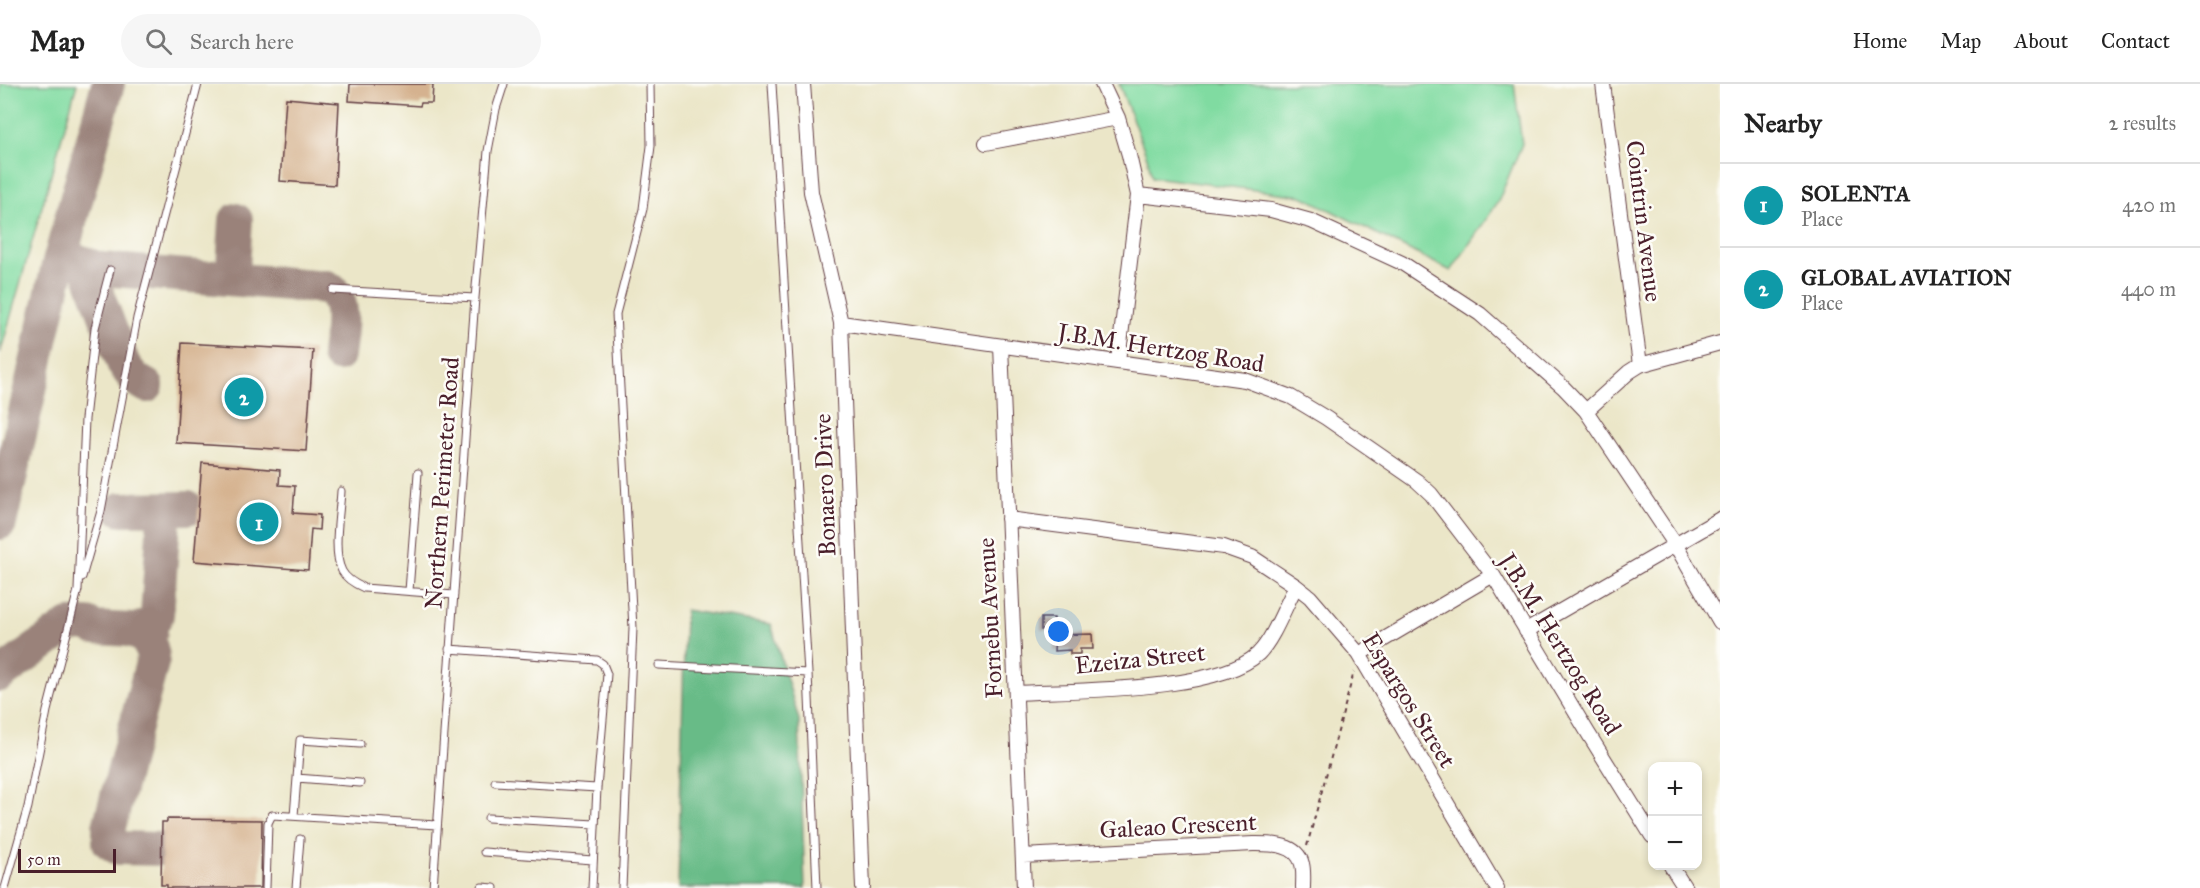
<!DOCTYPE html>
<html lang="en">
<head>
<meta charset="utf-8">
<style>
	:root { --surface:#fff; --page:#f6f6f6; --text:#222; --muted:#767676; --line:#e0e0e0; --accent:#2563eb }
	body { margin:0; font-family:"IM FELL Great Primer",serif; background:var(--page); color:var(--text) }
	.controls { position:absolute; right:18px; bottom:18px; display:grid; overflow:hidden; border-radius:12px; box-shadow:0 3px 9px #0003 }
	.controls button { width:54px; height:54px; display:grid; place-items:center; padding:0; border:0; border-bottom:2px solid var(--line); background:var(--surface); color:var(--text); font:30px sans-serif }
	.scale { position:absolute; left:18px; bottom:15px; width:98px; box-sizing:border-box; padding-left:6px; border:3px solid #4a1f2b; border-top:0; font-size:16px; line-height:21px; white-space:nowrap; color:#4a1f2b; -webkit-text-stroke:4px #fdfcf7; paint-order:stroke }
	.you { position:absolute; left:1059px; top:548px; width:21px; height:21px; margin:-15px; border:4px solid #fff; border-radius:50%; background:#1a73e8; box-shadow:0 0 0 9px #1a73e833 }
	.badge { display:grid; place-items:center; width:39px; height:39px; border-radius:50%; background:var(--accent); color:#fff; font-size:20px; font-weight:700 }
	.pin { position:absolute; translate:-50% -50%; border:3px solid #fff; box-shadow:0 2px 6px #0006 }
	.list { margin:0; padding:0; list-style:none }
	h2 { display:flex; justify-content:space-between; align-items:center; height:78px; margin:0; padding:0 24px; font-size:26px }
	h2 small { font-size:20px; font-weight:400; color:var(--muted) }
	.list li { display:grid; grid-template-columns:39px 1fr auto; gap:18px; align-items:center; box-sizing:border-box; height:84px; padding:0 24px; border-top:2px solid var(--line) }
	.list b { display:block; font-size:22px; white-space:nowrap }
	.list p { margin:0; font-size:20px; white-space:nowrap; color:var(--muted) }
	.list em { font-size:20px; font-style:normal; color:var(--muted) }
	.icon { flex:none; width:33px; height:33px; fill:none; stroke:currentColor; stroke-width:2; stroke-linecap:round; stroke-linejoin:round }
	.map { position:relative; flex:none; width:1720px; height:804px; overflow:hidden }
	header { display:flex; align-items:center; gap:36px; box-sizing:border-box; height:84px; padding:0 30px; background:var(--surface); border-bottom:2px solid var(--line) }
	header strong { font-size:28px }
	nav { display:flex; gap:33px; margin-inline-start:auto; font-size:21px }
	.search { width:420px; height:54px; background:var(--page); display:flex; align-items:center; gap:15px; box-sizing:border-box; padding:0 21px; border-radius:33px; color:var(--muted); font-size:22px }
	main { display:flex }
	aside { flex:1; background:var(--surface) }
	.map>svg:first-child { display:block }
	.green { fill:#80dba1; stroke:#657d66; stroke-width:1.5 }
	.forest { fill:#68bb87; stroke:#596d59; stroke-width:1.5 }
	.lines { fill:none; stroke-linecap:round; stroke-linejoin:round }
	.taxiway { stroke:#9a827a; stroke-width:34 }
	.building { fill:#d5b28f }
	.service-casing { stroke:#623d43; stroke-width:9 }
	.minor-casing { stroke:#623d43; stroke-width:16 }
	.path { stroke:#623d43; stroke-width:2; stroke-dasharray:4.5 4.5; stroke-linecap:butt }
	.service { stroke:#fff; stroke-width:7 }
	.minor { stroke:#fff; stroke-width:14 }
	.labels { text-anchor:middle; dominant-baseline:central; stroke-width:5; stroke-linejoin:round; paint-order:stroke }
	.street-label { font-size:24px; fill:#4a1f2b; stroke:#fdfcf7 }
</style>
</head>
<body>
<header>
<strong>Map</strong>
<div class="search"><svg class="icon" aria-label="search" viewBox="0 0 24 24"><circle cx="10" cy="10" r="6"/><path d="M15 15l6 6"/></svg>Search here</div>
<nav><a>Home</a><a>Map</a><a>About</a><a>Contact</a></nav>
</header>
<main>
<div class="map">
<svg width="1720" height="804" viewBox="0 0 1720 804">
	<rect width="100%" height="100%" fill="#fdfcf7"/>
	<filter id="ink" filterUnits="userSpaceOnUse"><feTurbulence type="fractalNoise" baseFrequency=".0167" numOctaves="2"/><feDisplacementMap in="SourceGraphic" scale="12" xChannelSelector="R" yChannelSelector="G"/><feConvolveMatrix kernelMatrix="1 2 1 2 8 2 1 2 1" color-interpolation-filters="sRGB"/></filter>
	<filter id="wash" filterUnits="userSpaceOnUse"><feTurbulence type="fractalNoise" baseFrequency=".008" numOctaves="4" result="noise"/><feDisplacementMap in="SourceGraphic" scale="24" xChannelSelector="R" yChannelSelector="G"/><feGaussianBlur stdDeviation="1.35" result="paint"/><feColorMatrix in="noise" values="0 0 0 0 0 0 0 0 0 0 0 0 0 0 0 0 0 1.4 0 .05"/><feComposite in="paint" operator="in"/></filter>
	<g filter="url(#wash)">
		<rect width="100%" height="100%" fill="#ebe6c8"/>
		<path class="green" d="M0,0H77L0,270Z
			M1119,0H1514L1522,60L1498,118L1451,187L1302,112L1152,93L1147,73Z"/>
		<path class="forest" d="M685,526L771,540L799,636L805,804H678Z"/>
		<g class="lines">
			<path class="taxiway" d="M86,180L124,281L135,295L147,302
				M57,186C69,166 84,181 100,185L327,203C349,215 340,250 338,271
				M213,193L225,191L233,183L236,136
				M121,425L188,424
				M0,439L57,186L108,0
				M128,546C143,549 153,559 153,575L109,743V758L118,764L161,765
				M135,546L151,541L157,531L164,436L163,430L156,426
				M0,591L69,541L88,540L94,544L151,547"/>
		</g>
		<g id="blocks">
			<path class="building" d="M350,0H433L432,19H421L420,22L349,17Z
				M286,14L339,19L335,101L280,97Z
				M182,259L313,266L306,367L176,359Z
				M202,379L280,386L279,401L295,402L293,429L320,431L319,446L311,445L308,486L194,477Z
				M1041,534H1054V546H1041Z
				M1092,550L1093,565H1080V570H1070V566L1054,567L1055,551Z
				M167,735L262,736L261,804H167V801H161L162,738H167Z"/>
		</g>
	</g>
	<g filter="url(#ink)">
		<use href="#blocks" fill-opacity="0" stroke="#623d43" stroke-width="1.5"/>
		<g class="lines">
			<defs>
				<path id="service" d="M772,0L808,589L817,804
					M333,206L475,214
					M341,407C340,429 332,468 342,487C346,495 355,500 364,504L454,511
					M82,493L101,427L137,234L198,0
					M409,507L418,389
					M449,565L597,576L603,580L607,590L597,704L592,804
					M659,581L808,589
					M297,694L300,656L360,660
					M495,698L597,704
					M294,732L297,694L360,699
					M488,734L595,740
					M484,768L593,776
					M482,803L494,804
					M5,804L28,723L47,627L78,506L85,335L95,244L110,186
					M266,804L268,739L272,731L437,741
					M296,804L300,755
					M433,804L475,214L488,67L496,25L504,0
					M622,804L633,544L616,230L643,125L651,62L650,0"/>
				<path id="minor" d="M803,0L811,108L841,239L863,804
					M1102,0L1118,34L1129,71L1138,111L1118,277
					M1603,0L1640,281
					M986,59L1118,34
					M1138,111L1271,126L1311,137L1402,179L1480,230L1563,303L1586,327L1675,460L1720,538
					M841,239L1245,296L1291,313L1326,334L1417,397L1431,410L1493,491L1588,649L1652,752
					M1001,262L1024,804
					M1586,327L1629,288L1640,281L1720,259
					M1008,435L1224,463L1252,473L1296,502L1310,513L1359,570L1497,804
					M1526,547L1720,435
					M1359,570L1493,491
					M1016,609C1073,606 1218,608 1258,570C1274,554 1285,522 1296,502
					M1023,772L1253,760C1271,760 1297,759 1302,780C1304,787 1303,796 1303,804
					M1671,782L1685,804"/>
			</defs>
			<use href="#service" class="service-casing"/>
			<use href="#minor" class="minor-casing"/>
			<path class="path" d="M1307,762L1354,588"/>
			<use href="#service" class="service"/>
			<use href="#minor" class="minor"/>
		</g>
	</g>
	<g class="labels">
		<g class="street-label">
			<text transform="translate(1644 137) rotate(83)">Cointrin Avenue</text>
			<text transform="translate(1161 264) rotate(9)">J.B.M. Hertzog Road</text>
			<text transform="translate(442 399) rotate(-86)">Northern Perimeter Road</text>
			<text transform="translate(825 401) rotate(-92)">Bonaero Drive</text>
			<text transform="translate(990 534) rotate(-93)">Fornebu Avenue</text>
			<text transform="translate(1560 560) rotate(58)">J.B.M. Hertzog Road</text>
			<text transform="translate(1140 575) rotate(-6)">Ezeiza Street</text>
			<text transform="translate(1409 616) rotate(58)">Espargos Street</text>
			<text transform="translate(1178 742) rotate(-3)">Galeao Crescent</text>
		</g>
	</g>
</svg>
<div class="controls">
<button>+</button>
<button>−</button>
</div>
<div class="scale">50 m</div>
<div class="you"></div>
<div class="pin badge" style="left:259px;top:438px;background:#0f9aa8">1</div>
<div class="pin badge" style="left:244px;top:313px;background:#0f9aa8">2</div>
</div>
<aside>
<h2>Nearby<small>2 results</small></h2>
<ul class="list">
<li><span class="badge" style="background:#0f9aa8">1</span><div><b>SOLENTA</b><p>Place</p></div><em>420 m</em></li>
<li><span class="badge" style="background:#0f9aa8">2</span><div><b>GLOBAL AVIATION</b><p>Place</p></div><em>440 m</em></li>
</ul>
</aside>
</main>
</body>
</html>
